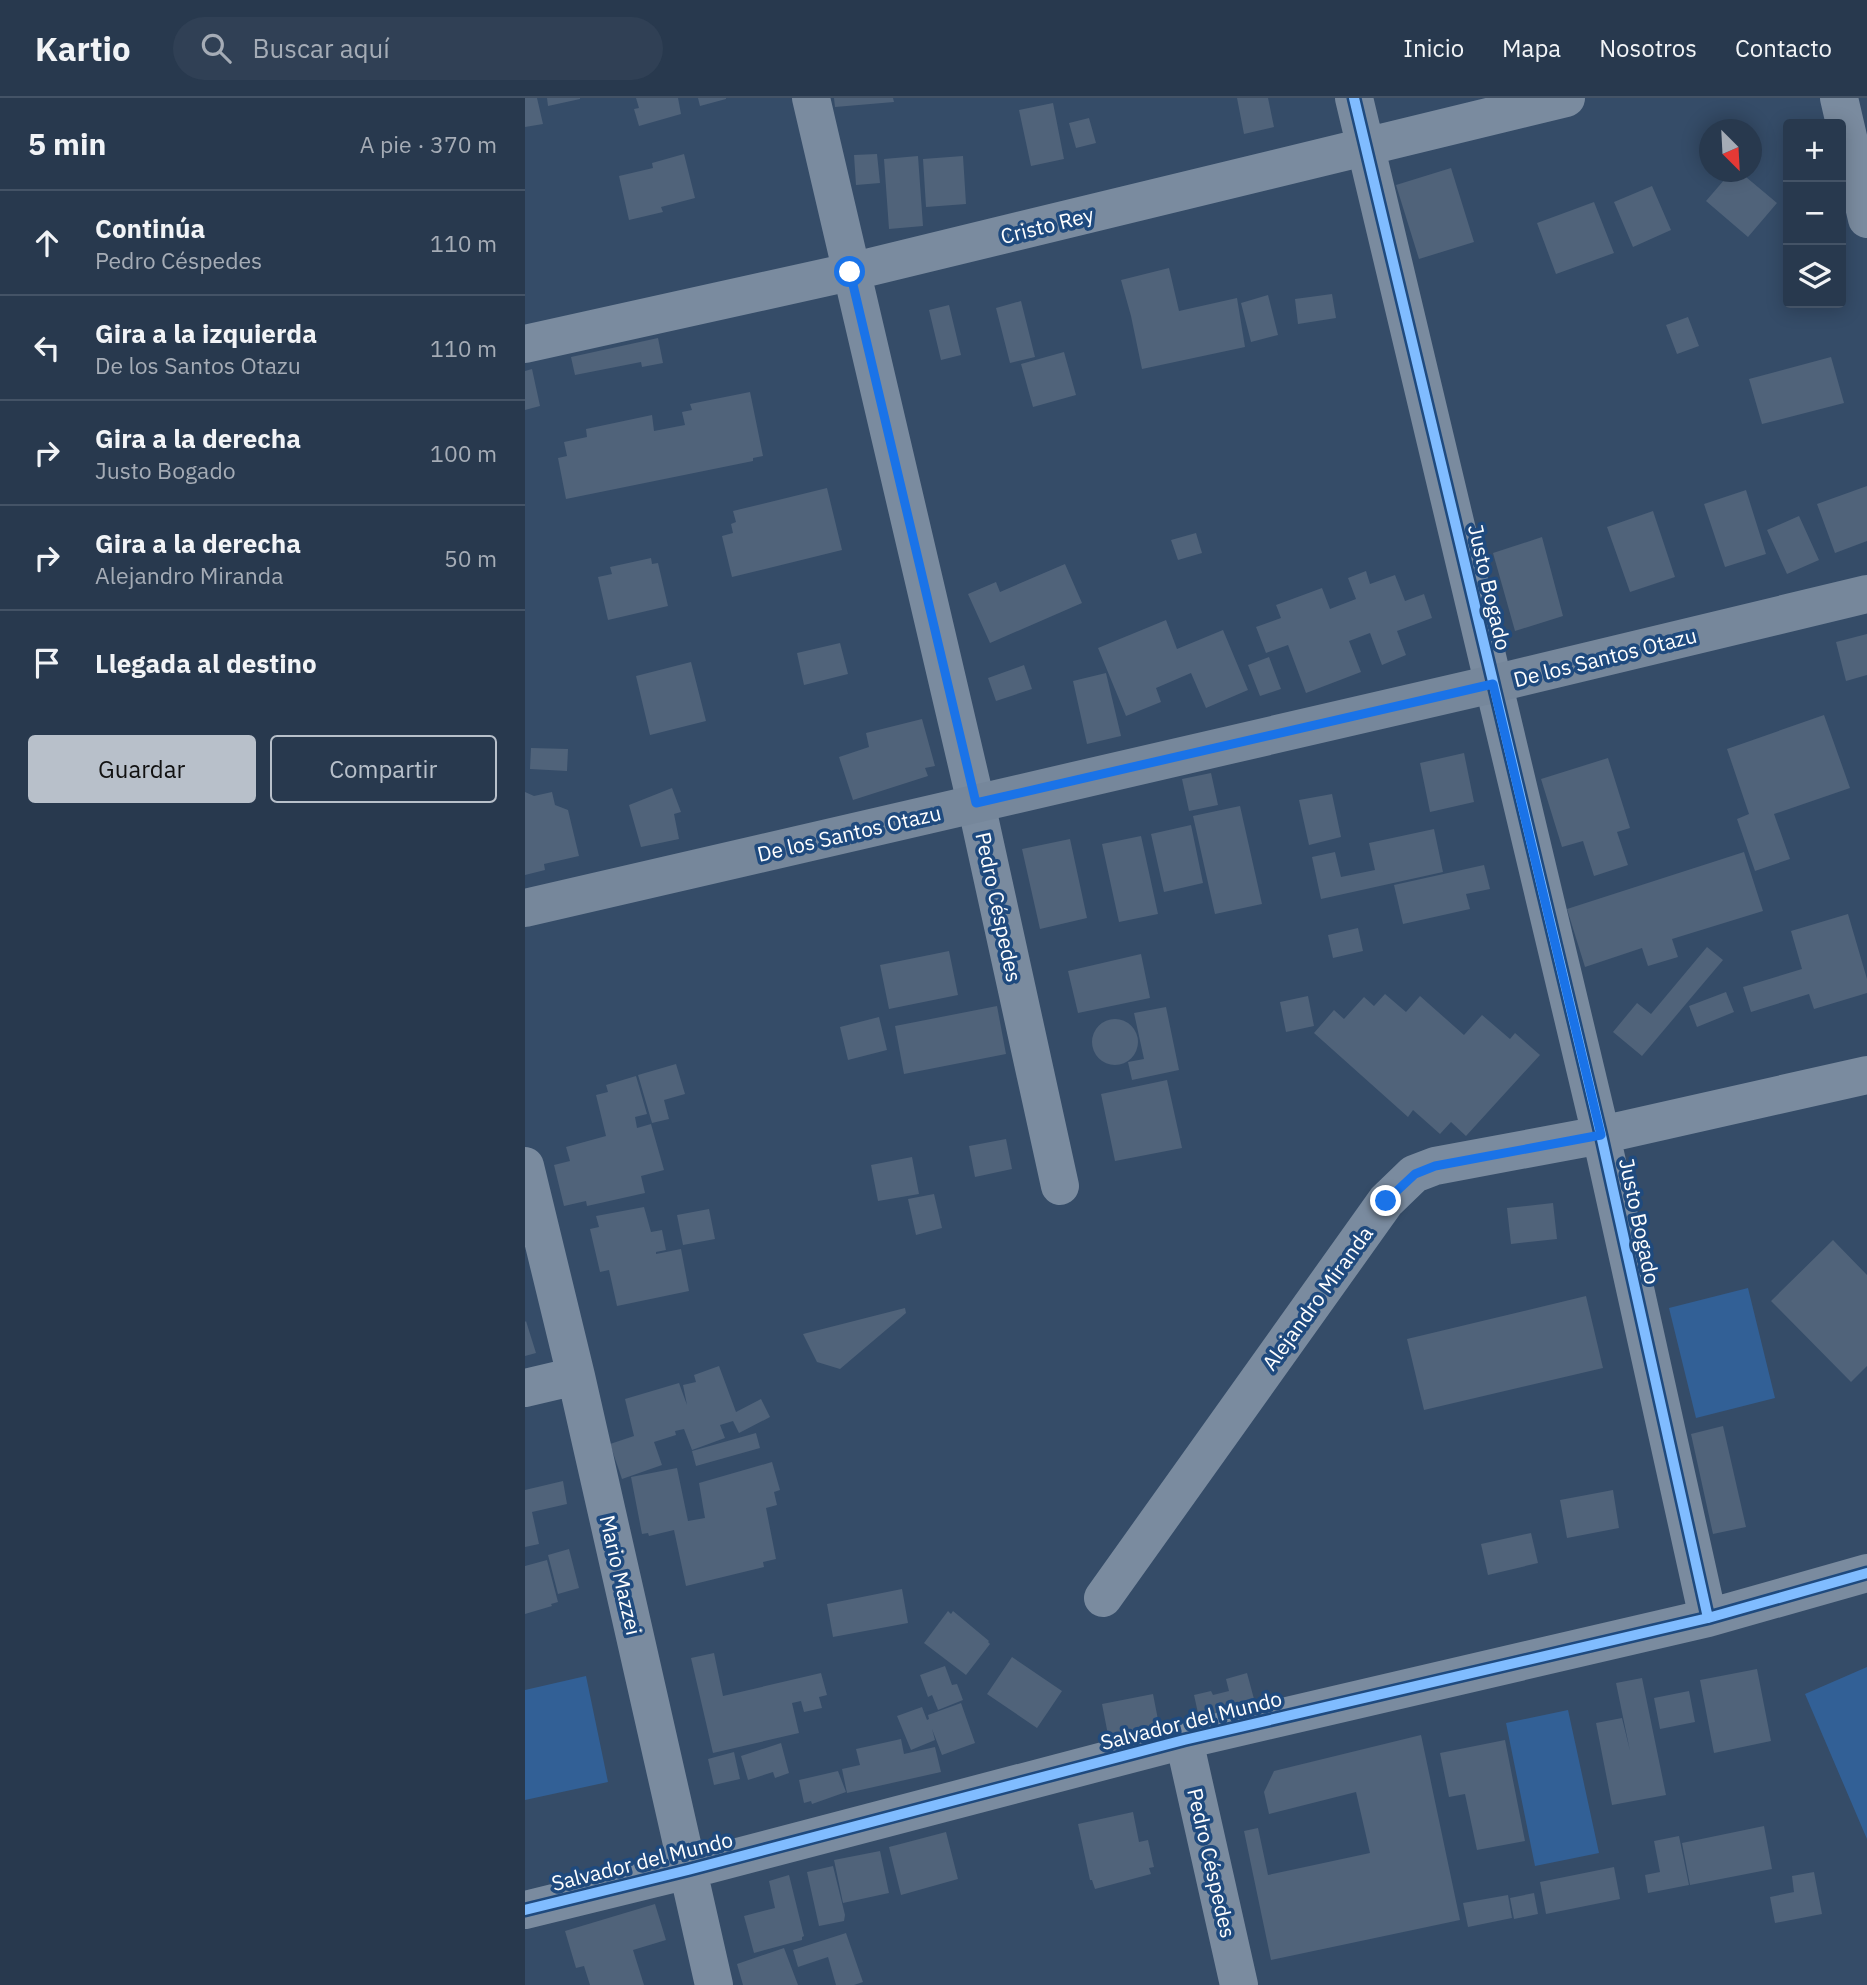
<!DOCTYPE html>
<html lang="es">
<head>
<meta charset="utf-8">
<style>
	:root { --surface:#28394e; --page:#304055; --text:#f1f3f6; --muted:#a5acb6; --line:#445366; --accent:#b8c0ca }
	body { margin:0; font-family:"IBM Plex Sans",sans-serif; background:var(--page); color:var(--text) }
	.controls { position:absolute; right:21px; top:21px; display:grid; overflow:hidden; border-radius:7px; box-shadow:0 4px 18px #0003 }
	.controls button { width:63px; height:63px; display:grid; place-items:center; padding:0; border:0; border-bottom:2px solid var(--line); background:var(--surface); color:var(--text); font:35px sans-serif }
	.compass { position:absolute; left:1174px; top:21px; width:63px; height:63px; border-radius:50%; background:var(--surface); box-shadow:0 4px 18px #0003; rotate:156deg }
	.stop { position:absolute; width:21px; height:21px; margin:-16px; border:5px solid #1a73e8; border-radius:50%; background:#fff }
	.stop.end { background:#1a73e8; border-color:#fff; box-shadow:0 2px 7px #0008 }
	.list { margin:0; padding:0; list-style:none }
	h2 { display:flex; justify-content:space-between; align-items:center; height:91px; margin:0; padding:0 28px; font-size:30px }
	h2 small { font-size:23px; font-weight:400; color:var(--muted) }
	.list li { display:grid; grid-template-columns:46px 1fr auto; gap:21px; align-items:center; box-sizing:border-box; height:105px; padding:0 28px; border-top:2px solid var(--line) }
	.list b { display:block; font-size:26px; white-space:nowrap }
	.list p { margin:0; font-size:23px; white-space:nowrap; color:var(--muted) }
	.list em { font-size:23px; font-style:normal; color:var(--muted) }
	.actions { display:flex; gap:14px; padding:21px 28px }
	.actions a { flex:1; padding:16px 0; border:2px solid var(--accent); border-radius:7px; text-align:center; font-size:24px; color:var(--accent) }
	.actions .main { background:var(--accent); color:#111 }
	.icon { flex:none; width:38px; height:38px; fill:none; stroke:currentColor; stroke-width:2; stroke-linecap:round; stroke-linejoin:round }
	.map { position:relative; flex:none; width:1342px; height:1887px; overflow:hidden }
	header { display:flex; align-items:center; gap:42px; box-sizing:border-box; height:98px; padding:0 35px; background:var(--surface); border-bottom:2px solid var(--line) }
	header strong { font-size:33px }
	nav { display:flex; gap:38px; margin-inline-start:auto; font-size:24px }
	.search { width:490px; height:63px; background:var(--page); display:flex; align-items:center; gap:18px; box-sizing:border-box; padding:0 24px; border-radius:38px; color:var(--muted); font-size:26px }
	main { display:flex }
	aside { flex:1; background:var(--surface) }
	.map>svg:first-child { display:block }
	.green { fill:#326096 }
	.building { fill:#50637a }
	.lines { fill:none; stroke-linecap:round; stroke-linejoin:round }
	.street { stroke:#7a8b9f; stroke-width:38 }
	.secondary { stroke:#76879b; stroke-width:38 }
	.cycleway-casing { stroke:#1f4a7e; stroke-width:15 }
	.cycleway { stroke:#80bcff; stroke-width:10 }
	.route { stroke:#1a73e8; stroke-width:9 }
	.labels { text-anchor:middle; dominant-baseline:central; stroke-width:7; stroke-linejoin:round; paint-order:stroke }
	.street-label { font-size:21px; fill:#fff; stroke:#1f4a7e }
</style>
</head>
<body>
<header>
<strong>Kartio</strong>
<div class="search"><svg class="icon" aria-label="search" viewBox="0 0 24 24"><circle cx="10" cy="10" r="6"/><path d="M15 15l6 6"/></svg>Buscar aquí</div>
<nav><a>Inicio</a><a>Mapa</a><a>Nosotros</a><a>Contacto</a></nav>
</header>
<main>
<aside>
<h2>5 min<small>A pie · 370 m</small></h2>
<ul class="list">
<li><svg class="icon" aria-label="ahead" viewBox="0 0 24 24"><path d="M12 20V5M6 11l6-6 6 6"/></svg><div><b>Continúa</b><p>Pedro Céspedes</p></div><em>110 m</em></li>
<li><svg class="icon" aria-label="left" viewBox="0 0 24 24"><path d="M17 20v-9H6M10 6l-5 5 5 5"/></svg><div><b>Gira a la izquierda</b><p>De los Santos Otazu</p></div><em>110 m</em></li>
<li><svg class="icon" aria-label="right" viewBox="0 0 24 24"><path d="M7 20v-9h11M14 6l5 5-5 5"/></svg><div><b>Gira a la derecha</b><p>Justo Bogado</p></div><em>100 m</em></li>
<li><svg class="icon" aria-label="right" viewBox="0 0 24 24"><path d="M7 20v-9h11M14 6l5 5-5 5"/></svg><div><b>Gira a la derecha</b><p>Alejandro Miranda</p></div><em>50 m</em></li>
<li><svg class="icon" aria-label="arrive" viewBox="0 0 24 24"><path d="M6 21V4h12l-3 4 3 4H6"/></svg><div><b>Llegada al destino</b></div></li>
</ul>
<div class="actions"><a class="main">Guardar</a><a>Compartir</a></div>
</aside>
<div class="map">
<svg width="1342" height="1887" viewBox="0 0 1342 1887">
	<rect width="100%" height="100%" fill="#354c68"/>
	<path class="green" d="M1223,1190L1250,1300L1171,1320L1144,1210Z
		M1342,1569V1741L1280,1596Z
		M61,1578L83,1684L0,1702V1592Z
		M1043,1612L1074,1755L1010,1768L981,1625Z"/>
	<path class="building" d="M0,0H12L18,26L0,29Z
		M22,0H55V1L23,8Z
		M111,0H153L156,16L114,28L109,11L114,10Z
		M173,0H201V1L175,8Z
		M309,0H368L369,4L310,9Z
		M712,0H743L749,29L719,36Z
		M528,5L539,61L506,68L494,12Z
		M564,20L571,45L551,50L544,25Z
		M159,56L170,100L136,109L138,114L104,122L94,78L128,70L127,65Z
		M352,56L355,85L331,87L329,57Z
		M393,58L398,128L364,131L359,61Z
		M438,58L441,106L401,109L398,61Z
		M926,70L949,144L894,161L871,87Z
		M1206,74H1215L1252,105L1223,139L1181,103Z
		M1127,88L1146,132L1108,149L1089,104Z
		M1069,104L1089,155L1031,176L1012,125Z
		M644,170L654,213L712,200L720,249L617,271L606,218L596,182Z
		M807,196L811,220L773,226L770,201Z
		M743,197L753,237L726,244L716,205Z
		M496,203L510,259L485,265L471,210Z
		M424,207L436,257L416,262L404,212Z
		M1163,219L1174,248L1152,256L1141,227Z
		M133,240L138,265L117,269L116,264L50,277L46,259Z
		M539,254L551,297L508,309L496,266Z
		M1306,259L1319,305L1237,326L1224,281Z
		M7,271L15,308L0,312V273Z
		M225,294L238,358L228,360V363L41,401L33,360L42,358L39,344L62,339L61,331L127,317L129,333L160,327L157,314L167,312L165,306Z
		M1342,388V443L1310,455L1292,406Z
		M302,390L317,452L207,479L197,438L208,435L206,426L211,424L208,413Z
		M1221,392L1241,456L1200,469L1179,406Z
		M1128,413L1150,479L1105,494L1082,429Z
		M1274,418L1294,462L1262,476L1242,432Z
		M671,435L677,455L653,462L646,442Z
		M1017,439L1038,518L990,533L968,455Z
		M126,460L127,466L133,465L143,508L83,522L73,479L87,476L85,469Z
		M540,466L557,505L465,545L443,496L471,484L475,494Z
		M841,473L845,486L870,477L880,503L899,496L907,520L872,533L881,557L857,567L845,535L824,543L836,574L781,595L763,547L741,555L731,529L756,520L751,507L797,490L805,511L831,501L823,480Z
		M641,522L652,551L698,532L723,592L681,610L666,575L631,590L636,604L601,618L573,550Z
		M1342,536V577L1321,583L1311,544Z
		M315,545L323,576L279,587L272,555Z
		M744,559L756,591L735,598L723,567Z
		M166,564L181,623L125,637L111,578Z
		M499,567L507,591L471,603L463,580Z
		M581,575L596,638L562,646L548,583Z
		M1299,617L1325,690L1249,716L1265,761L1230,773L1212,721L1224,716L1202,651Z
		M397,621L410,668L400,670L403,678L328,702L314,659L344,649L341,635Z
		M6,650L43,651L42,673L5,671Z
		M939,655L949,704L905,714L895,665Z
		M1083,660L1105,730L1092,734L1103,767L1069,778L1058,743L1037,749L1016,681Z
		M686,675L693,707L664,713L657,681Z
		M147,690L156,714L149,716L154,741L116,749L104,707Z
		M0,694L9,698L27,694L30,707L43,712L54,758L19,766L20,772L0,777Z
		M807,696L816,739L784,747L774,702Z
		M715,708L737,806L690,816L668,718Z
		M666,727L678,785L639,794L626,736Z
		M909,731L918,774L796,801L787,759L810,754L816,779L850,772L844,745Z
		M616,738L633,816L594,824L577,746Z
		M545,741L562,820L515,831L497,751Z
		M1219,754L1238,813L1147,841L1153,859L1123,868L1117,850L1060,869L1042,811Z
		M959,767L965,791L941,796L945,811L878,826L869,787Z
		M1323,816L1342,881V895L1289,911L1284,896L1226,914L1218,889L1277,871L1266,833Z
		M833,830L838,853L808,860L803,837Z
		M1182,849L1198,862L1117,958L1088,934L1112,905L1126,916Z
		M424,853L433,897L364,911L355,867Z
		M616,856L625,900L553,915L543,873Z
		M1201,894L1209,914L1172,929L1164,908Z
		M860,896L881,914L895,898L939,937L957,917L985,941L990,935L1015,957L941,1038L926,1024L915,1036L888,1012L883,1019L789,935L809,912L819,921L839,899L849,908Z
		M783,898L789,928L761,934L755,904Z
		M472,908L481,956L379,976L370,928Z
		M641,909L654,972L607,982L603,964L619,961L609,915Z
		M354,919L362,952L323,962L315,929Z
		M567 944a23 23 0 1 1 46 0a23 23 0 1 1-46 0Z
		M151,966L160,996L139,1002L144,1021L127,1025L113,977Z
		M111,978L122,1016L110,1019L112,1030L126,1026L139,1072L116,1078L120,1095L62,1108L61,1103L39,1108L29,1067L45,1063L41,1049L81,1038L71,997L83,994L81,987Z
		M642,982L657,1050L590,1063L576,996Z
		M481,1041L487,1071L450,1079L444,1048Z
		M387,1059L394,1096L353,1103L346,1067Z
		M409,1096L417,1130L391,1137L383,1101Z
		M1028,1105L1032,1141L986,1146L982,1110Z
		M119,1109L126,1134L137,1132L141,1152L131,1154V1156L156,1151L164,1193L92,1208L84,1172L75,1174L65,1131L74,1129L71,1118Z
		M184,1111L190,1141L158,1147L152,1117Z
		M1308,1142L1342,1177V1268L1326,1284L1246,1203Z
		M1061,1198L1078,1270L899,1312L882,1241Z
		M380,1210L381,1215L315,1271L292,1264L278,1236Z
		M1,1223L11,1255L0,1258V1224Z
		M194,1268L211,1314L236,1301L245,1319L214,1335L208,1323L195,1327L200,1340L167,1352L159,1331L150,1333L151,1337L129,1344L137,1367L97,1381L85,1346L109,1338L100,1301L154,1285L162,1307L158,1287L171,1284L169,1277Z
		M1198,1328L1221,1429L1188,1436L1166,1336Z
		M231,1335L235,1350L171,1368L167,1353Z
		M247,1364L255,1392L249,1394L252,1407L241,1410L251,1461L238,1464L239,1469L161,1488L149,1432L124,1438L123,1435L117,1436L106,1379L152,1370L163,1423L180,1420L174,1385Z
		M38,1383L42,1406L7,1414L14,1446L0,1449V1392Z
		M1088,1392L1094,1430L1042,1440L1035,1402Z
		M1006,1435L1013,1465L963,1477L956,1446Z
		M44,1451L54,1490L33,1496L23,1457Z
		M22,1462L33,1504L26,1506L27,1508L0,1516V1468Z
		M377,1491L383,1525L308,1539L302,1506Z
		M423,1513L426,1516L428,1513L464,1543L463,1544L465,1546L441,1577L399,1545Z
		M189,1555L198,1598L296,1575L302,1597L294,1599L297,1610L279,1614L276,1603L267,1605L274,1635L188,1655L166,1560Z
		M487,1559L537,1593L512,1630L462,1596Z
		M420,1568L427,1587L432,1586L438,1602L413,1612L407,1597L403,1599L395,1577Z
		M1232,1571L1246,1643L1189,1655L1175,1582Z
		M722,1575L729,1601L691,1611L693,1620L675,1624L669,1597L686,1593L688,1597L704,1593L701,1581Z
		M1117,1580L1141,1697L1087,1707L1071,1625L1097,1620L1105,1653L1091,1585Z
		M1164,1593L1170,1624L1135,1631L1129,1600Z
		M628,1596L635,1632L584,1642L577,1606Z
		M436,1605L450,1645L417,1657L407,1631L410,1642L386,1652L372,1618L397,1609L402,1622L404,1621L403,1617Z
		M896,1637L935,1822L746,1862L719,1733L733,1730L743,1777L845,1755L831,1694L744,1716L739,1694L749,1673Z
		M376,1641L379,1656L410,1649L416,1674L322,1695L317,1671L335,1667L331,1651Z
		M980,1642L1000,1743L952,1752L940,1696L924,1699L915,1655Z
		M256,1645L264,1675L250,1680L248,1674L223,1682L216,1658Z
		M209,1654L215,1681L189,1687L183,1661Z
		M313,1673L321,1694L287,1706L286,1703L279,1705L274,1682Z
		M608,1714L614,1744L623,1742L629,1769L624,1770L626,1776L570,1791L567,1782H565L553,1726Z
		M1239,1728L1247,1771L1165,1787L1157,1745Z
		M421,1734L433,1781L376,1797L364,1749Z
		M1154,1738L1164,1787L1123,1795L1120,1777L1135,1774L1129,1743Z
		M355,1753L364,1795L318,1805L309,1762Z
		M308,1768L320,1817L319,1823L294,1828L282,1774Z
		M1089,1769L1095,1801L1021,1816L1015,1784Z
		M1289,1774L1297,1816L1250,1825L1245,1799L1269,1794L1267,1778Z
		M264,1777L279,1838L277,1839V1842L229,1855L219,1818L250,1810L244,1783Z
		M1009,1795L1013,1816L989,1821L985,1800Z
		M983,1797L987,1820L943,1829L938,1805Z
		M130,1806L141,1842L108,1852L119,1887H65L59,1868L51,1870L40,1833Z
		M321,1835L338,1884L329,1887H311L303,1859L273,1869L268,1852Z
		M259,1850L273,1887H218L212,1866Z"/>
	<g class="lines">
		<path class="street" d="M286,0L451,705L535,1088
			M829,0L1076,1037L1183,1520
			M1314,0L1342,121
			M0,246L325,174L1041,0
			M0,1068L51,1278L189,1887
			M0,1290L51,1278
			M578,1500L861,1103L889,1076L910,1068L1076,1037L1342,977
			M659,1642L714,1887
			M0,1812L163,1772L659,1642L1183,1520L1342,1475"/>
		<path class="secondary" d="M0,810L968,586L1342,496"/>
		<defs>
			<path id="cycleway" d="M829,0L1076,1037L1183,1520
				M0,1812L163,1772L659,1642L1183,1520L1342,1475"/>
		</defs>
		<use href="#cycleway" class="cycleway-casing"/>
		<use href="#cycleway" class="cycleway"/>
	</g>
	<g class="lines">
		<path class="route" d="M325,174L451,705L968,586L1076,1037L910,1068L890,1076L861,1103"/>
	</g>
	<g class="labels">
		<g class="street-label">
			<text transform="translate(522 127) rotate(-14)">Cristo Rey</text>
			<text transform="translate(965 489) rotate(77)">Justo Bogado</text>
			<text transform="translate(1080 559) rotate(-14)">De los Santos Otazu</text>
			<text transform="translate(324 735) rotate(-13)">De los Santos Otazu</text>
			<text transform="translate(474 809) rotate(78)">Pedro Céspedes</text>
			<text transform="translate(1115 1123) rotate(78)">Justo Bogado</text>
			<text transform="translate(792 1200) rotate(-54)">Alejandro Miranda</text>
			<text transform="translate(96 1477) rotate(77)">Mario Mazzei</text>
			<text transform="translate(666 1622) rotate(-14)">Salvador del Mundo</text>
			<text transform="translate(117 1763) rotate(-14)">Salvador del Mundo</text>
			<text transform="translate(687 1765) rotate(77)">Pedro Céspedes</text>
		</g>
	</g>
</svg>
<div class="controls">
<button>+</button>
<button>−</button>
<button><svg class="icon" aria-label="layers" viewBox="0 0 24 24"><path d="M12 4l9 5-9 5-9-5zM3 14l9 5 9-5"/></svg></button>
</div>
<svg class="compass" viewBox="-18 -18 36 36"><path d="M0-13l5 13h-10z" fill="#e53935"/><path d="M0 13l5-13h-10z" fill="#a5acb6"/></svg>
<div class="stop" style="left:325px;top:174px"></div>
<div class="stop end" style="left:861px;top:1103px"></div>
</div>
</main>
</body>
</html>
